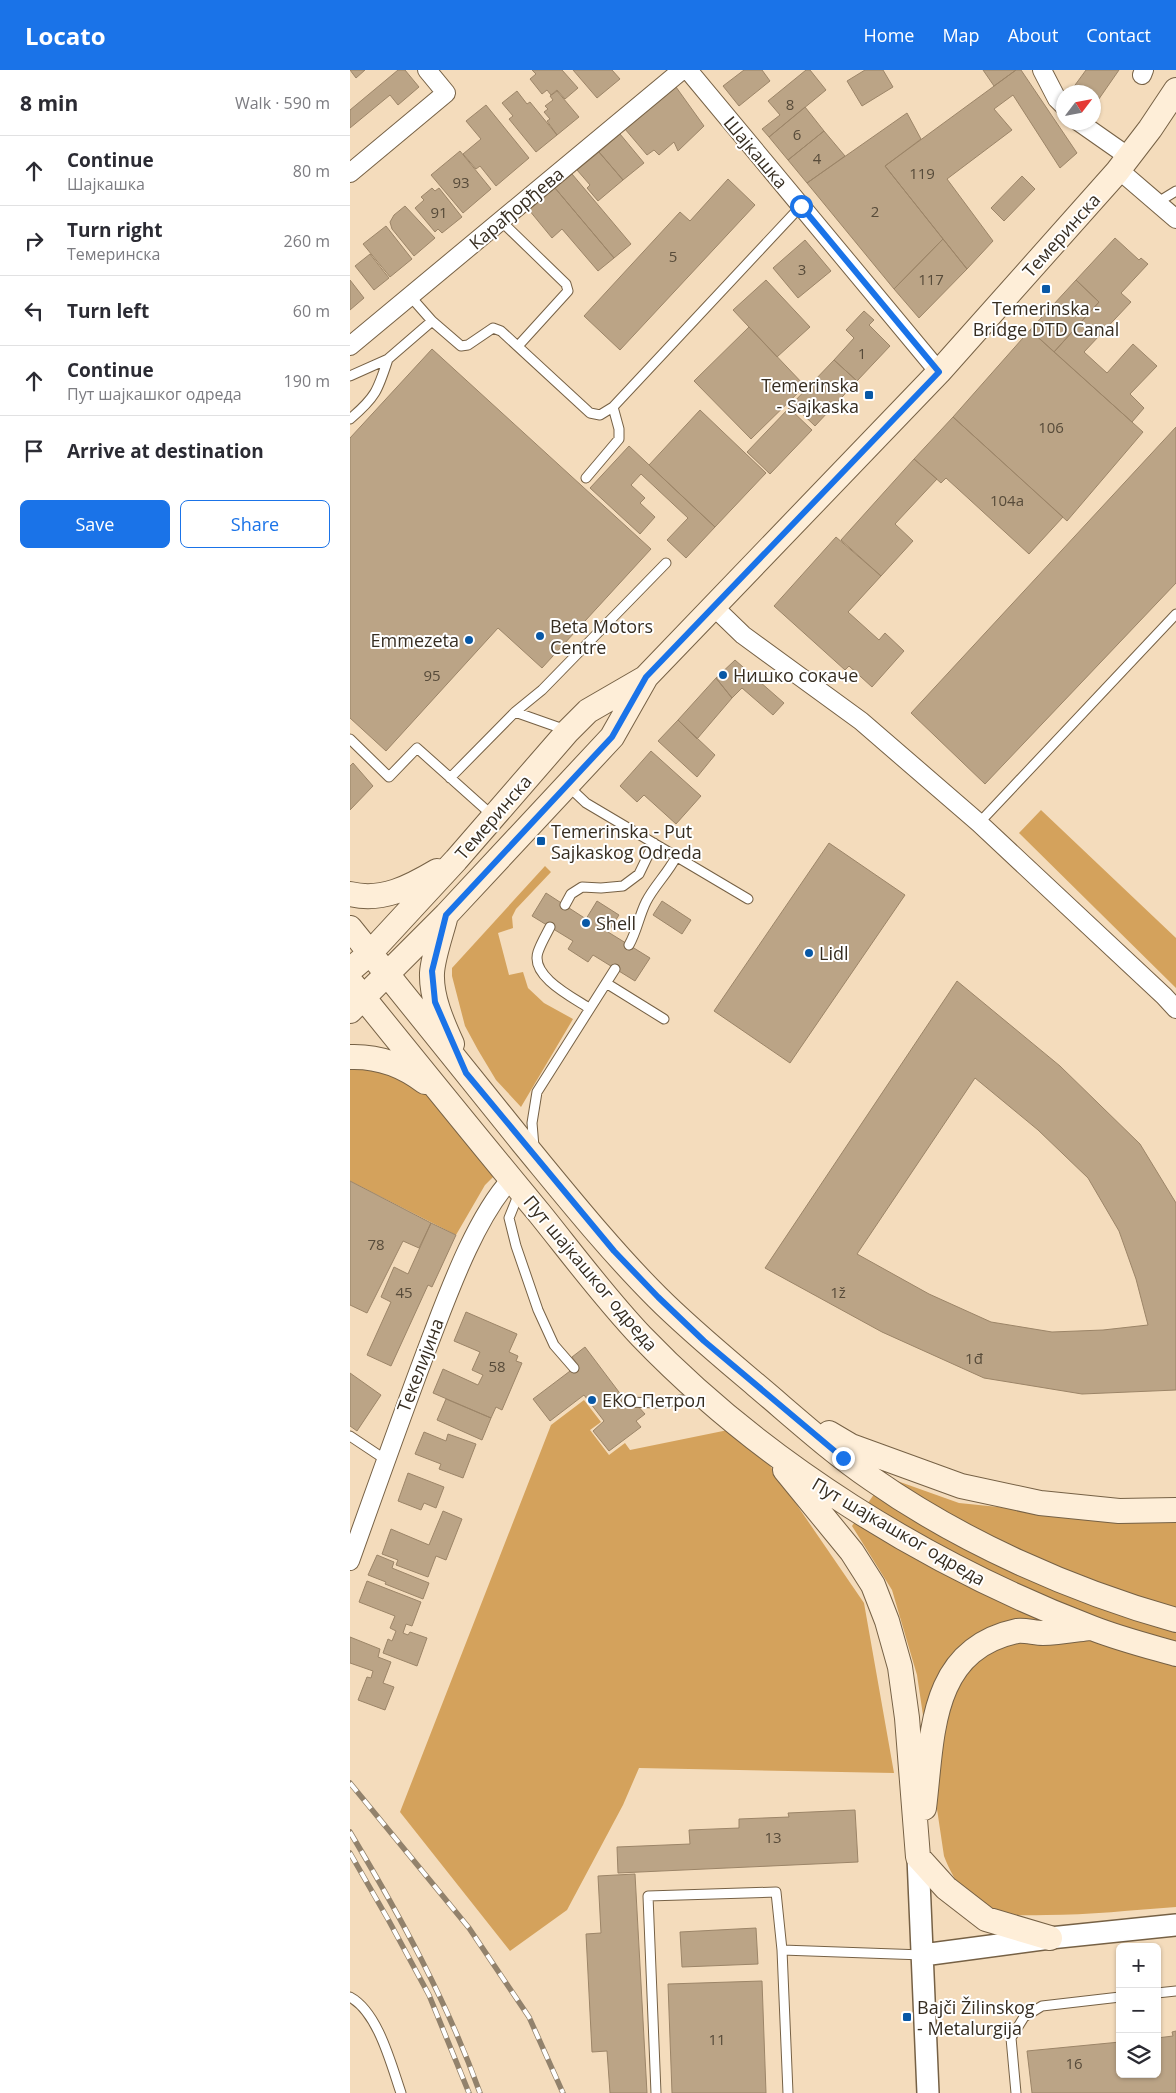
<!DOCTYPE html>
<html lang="en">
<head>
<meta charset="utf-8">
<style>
	:root { --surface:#fff; --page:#f7f7f7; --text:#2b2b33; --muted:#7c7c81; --line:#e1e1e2; --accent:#1a73e8 }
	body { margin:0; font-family:"Open Sans",sans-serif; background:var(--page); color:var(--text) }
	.controls { position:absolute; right:15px; bottom:15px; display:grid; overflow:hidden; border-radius:8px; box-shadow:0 1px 4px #0004 }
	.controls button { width:45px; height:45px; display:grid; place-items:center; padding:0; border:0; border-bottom:1px solid var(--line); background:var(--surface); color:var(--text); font:25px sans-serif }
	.compass { position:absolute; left:706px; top:15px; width:45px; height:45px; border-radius:50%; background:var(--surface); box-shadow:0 1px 4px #0004; rotate:58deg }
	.stop { position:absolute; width:15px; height:15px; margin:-11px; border:4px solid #1a73e8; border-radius:50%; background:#fff }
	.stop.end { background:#1a73e8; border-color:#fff; box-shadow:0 1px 5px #0008 }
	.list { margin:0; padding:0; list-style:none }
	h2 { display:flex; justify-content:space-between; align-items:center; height:65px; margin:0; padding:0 20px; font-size:21px }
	h2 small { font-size:16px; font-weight:400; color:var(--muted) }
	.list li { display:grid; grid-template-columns:32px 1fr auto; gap:15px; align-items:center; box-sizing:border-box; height:70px; padding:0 20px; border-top:1px solid var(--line) }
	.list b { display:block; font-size:19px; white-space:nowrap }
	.list p { margin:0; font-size:16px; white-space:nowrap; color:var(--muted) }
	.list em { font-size:16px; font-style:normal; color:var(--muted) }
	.actions { display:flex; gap:10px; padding:15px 20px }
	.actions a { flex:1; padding:11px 0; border:1px solid var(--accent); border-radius:8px; text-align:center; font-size:18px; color:var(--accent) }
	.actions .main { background:var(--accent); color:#fff }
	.icon { flex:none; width:28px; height:28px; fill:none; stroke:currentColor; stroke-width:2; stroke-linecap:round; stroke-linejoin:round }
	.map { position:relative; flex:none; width:826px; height:2023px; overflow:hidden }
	header { display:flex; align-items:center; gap:30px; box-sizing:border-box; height:70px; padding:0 25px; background:var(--accent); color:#fff }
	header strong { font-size:24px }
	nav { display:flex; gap:28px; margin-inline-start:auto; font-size:18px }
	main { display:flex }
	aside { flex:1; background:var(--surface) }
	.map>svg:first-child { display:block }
	.green { fill:#d4a25c }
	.building { fill:#bba486; stroke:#9c8568; fill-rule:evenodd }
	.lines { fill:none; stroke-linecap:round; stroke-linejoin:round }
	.service-casing { stroke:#766145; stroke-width:11 }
	.minor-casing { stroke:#766145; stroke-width:20 }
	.tertiary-casing { stroke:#766145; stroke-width:24 }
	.secondary-casing { stroke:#766145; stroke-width:26 }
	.service { stroke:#fff; stroke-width:9 }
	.minor { stroke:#fff; stroke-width:18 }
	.tertiary { stroke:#fff; stroke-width:21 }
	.secondary { stroke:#feeed8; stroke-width:24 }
	.rail-casing { stroke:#92826c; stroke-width:5.5 }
	.rail { stroke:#fff; stroke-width:4; stroke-dasharray:11; stroke-linecap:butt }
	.route { stroke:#1a73e8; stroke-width:6 }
	.poi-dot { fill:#0858a6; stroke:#fff; stroke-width:2 }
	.labels { text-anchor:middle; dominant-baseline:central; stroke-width:4; stroke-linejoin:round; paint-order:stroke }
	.number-label { font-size:15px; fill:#574b3a }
	.street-label { font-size:18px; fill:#362d21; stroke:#fff }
	.poi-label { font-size:18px; fill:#362d21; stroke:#fff; text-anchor:start }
</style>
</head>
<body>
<header>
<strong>Locato</strong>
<nav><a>Home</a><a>Map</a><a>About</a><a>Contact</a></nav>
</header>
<main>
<aside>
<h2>8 min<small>Walk · 590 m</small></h2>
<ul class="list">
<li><svg class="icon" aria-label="ahead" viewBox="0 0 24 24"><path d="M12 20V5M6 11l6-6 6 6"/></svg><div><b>Continue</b><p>Шајкашка</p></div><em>80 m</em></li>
<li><svg class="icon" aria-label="right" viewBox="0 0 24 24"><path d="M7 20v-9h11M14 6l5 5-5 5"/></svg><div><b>Turn right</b><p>Темеринска</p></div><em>260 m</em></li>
<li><svg class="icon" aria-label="left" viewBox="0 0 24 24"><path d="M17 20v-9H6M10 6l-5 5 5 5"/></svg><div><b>Turn left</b></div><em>60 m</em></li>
<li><svg class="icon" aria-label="ahead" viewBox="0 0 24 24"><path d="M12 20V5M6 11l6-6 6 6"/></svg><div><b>Continue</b><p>Пут шајкашког одреда</p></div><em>190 m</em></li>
<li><svg class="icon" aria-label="arrive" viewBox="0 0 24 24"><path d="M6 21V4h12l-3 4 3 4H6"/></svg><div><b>Arrive at destination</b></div></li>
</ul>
<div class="actions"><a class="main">Save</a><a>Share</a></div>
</aside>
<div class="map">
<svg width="826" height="2023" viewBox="0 0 826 2023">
	<rect width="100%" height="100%" fill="#f4dcbc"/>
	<path class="green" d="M691,740L826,868V918L669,763Z
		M195,796L201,802L166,839L162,847L163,858L148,863L159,905L173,902L178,918L194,933L223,949L171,1037L146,1010L128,980L115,956L102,906V898Z
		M17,992L79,1024L149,1101L135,1115L106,1165L0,1111V995Z
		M234,1330L251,1352L240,1360L259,1385L275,1373L280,1380L378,1360L414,1387L514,1533L544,1703L289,1698L273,1735L217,1840L160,1881L50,1742L201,1355Z
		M536,1407L609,1433L679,1440L826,1443V1837C783,1840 739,1845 696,1845C677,1845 658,1847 639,1840C616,1831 602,1807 594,1786L567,1605L542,1520L502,1456Z"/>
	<path class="building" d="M0,0H15L6,8Z
		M48,0H55L69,17L48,35L40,25L0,58V40Z
		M182,0H212L228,18L215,29L207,20L201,25L197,20L192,24L180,9L186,4Z
		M223,0H262L270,9L247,28Z
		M394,0H412L420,11L389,36L373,16Z
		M456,0H460L476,20L419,67L412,59L430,45L418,31Z
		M515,0H533L543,17L512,36L497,11Z
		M633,0H666L644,16Z
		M666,0H671L727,83L710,98L663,25L644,39L662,60L597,109L643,171L617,199L535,96Z
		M736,0H769L744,36V22H720Z
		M326,17L354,56L328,81L324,72L309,85L304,80L297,85L275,59Z
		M167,21L177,34L180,32L207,65L186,82L159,49L163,46L152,33Z
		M207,21L229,47L207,65L197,51L200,49L194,42L198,39L195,36L203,30L200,26Z
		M136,35L179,88L146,116L130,96L126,99L113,84L131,69L116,51Z
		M455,37L474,61L438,90L419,67Z
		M557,43L571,69L535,96L593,169L544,219L457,113Z
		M474,61L495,86L457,113L438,90Z
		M270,64L294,93L273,110L249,82Z
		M110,81L141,119L113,143L81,105Z
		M249,82L273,110L248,131L237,118L240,115L227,100Z
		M222,104L281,174L264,188L205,118Z
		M672,106L685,119L654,151L641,138Z
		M378,109L405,135L270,280L234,246L330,142L340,151Z
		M82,118L85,121L89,118L112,147L92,163L88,159L85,162L65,138L74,130L71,127Z
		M205,118L264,188L248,201L212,159L202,168L179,140Z
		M55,136L85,168L64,186L42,159L40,152L44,145Z
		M36,156L62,189L40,207L13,174Z
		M765,168L789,190L791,188L798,194L771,223L781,232L734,282L757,303L783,274L807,296L780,324L794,338L782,352L704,282L749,232L726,210Z
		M593,169L617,199L569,248L544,219Z
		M455,170L481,201L448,228L423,198Z
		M20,184L39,208L24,220L5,196Z
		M0,210L14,228L0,240Z
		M416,210L460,257L427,287L383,240Z
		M726,210L749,232L704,282L680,260Z
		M514,241L524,250L519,255L540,276L507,311L484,290L504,268L496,260Z
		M399,257L455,316L401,369L344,311Z
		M680,260L793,362L717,451L603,347Z
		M82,279L301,479L192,598L148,558L36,681L0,648V368Z
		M484,290L507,311L465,356L442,334Z
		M439,338L462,360L420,404L397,382Z
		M350,340L416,403L365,457L299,395Z
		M603,347L713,447L679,484L596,408L591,413L564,389Z
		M826,357V513L635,714L561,643Z
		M279,376L365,457L336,488L317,470L338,448L291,404L281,415L295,428L290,433L305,447L290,464L240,418Z
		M564,389L587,409L545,454L563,471L531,506L491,470Z
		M486,467L531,506L498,542L529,570L535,563L554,581L522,617L499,596L495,600L424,536Z
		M385,590L434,633L423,645L392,618L382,628L366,608Z
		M366,608L382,628L347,669L328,650Z
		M328,650L365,685L347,707L308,671Z
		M301,681L351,726L326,754L294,725L287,732L270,716Z
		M3,693L23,716L0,740V696Z
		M479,773L555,825L440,993L364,941Z
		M196,823L236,849L247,831L269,845L258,862L300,888L285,911L243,885L238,892L218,879L223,871L182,846Z
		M312,831L341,850L332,864L303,845Z
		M607,911L710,996L790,1074L826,1133V1320L732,1324L634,1308L532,1262L415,1198ZM625,1008L688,1060L738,1108L769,1161L786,1209L798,1255L753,1260L702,1262L641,1252L579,1224L507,1184Z
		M0,1111L81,1153L69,1178L53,1171L17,1243L0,1235Z
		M81,1153L106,1165L82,1217L78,1215L41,1296L17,1285L41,1232L31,1227L44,1197L58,1204Z
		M116,1242L167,1264L159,1282L168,1286L166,1291L172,1293L152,1340L146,1337L141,1348L83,1323L93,1299L128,1315L133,1305L122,1300L130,1282L104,1271Z
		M235,1277L281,1338L286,1334L295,1344L286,1351L291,1357L259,1381L243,1361L254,1351L234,1325L200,1351L183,1329L228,1295L222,1287Z
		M0,1303L31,1325L7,1361L0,1356Z
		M96,1329L141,1348L132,1370L87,1350Z
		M74,1362L96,1371L98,1364L126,1374L113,1408L89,1399L91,1394L65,1384Z
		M58,1403L94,1417L86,1438L74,1433L71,1440L48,1431Z
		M93,1441L112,1449L96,1490L86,1486L78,1507L46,1495L48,1490L32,1484L41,1459L79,1475Z
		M27,1485L44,1492L42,1498L79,1513L73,1529L35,1514L36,1512L18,1505Z
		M17,1511L71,1532L62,1556L56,1554L53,1563L58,1565L60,1562L77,1568L67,1596L33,1583L38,1569L42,1571L46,1561L40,1558L45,1546L9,1532Z
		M0,1567L30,1579L28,1587L41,1592L33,1613L44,1617L35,1640L8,1630L17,1607L21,1608L23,1601L0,1593Z
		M505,1740L508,1792L268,1803L267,1777L340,1774L339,1760L389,1758V1749L439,1747L438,1743Z
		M285,1804L297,2023H260L257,1981L242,1982L236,1864L251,1863L248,1806Z
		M406,1858L408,1894L332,1897L330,1862Z
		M412,1911L416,2023H322L318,1914Z
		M826,1961V2023H682L677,1981L770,1972V2004H807V1968L823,1966L822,1962Z"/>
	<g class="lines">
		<defs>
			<path id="service" d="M808,132L826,121
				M151,151L216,214L218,221L168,276
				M60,226L82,251L111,276L118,275L143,258L151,261L240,343L250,345L263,337L451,136
				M0,306L38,289L82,251
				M0,349C26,327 28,320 38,289
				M236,408L269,369V359L263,337
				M165,642L192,620L316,493
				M0,669L39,707L67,678L143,746
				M100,708L165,642L216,660
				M217,715L236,733L398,829
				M629,753L826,544
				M215,835L221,824L232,817L251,818L273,816L289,804L304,773
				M200,857C196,865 191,873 188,882C180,906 222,927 239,938
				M279,875C287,861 289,846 296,832C304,816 318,803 326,787
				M256,913L314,949
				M184,1077L182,1053L187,1022L265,899
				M169,1123L159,1148L166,1176L188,1240L204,1275L224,1298
				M277,1332L308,1333L332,1330L354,1331
				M0,1366L36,1390
				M432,1880L573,1885
				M807,1923L826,1921
				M0,1927C28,1942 41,1994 51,2023
				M306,2023L298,1826L426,1822L432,1880L438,2023
				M666,2023L661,1968L674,1947L692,1936L770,1927"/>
			<path id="minor" d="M338,0L589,302
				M692,0L707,29L714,36
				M792,5L794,0
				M729,52L779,87
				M769,100L826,149
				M0,103L96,23L77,0
				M0,276L332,0
				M363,536L393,565L511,651L629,753L814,926L826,939
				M0,1491C27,1415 54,1339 83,1263C101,1216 127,1146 161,1109"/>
			<path id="tertiary" d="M568,1787L578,2023
				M573,1885L700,1868L826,1855"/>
			<path id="secondary" d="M0,824C32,832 60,817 87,801
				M96,845C92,862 83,886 82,903C81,927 92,952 102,974
				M0,858C58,930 115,1002 173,1073C216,1125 259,1179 307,1227C338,1258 373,1287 406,1315C444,1347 481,1381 522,1409C610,1471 722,1521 826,1550
				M0,900L20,883L106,790L218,661L238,641L295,608
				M0,911C63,989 126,1067 190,1144C223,1185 255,1228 291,1266C414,1394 578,1495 742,1558C770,1569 798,1576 826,1584
				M0,941L96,845L262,667L296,607L589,302L767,102L800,59L826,20
				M0,987C27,986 53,995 75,1012
				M479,1363L501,1376L611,1416L690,1433L769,1441L826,1440
				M435,1400L502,1482L523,1515L537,1551L550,1597L557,1648L568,1787L596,1818L636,1849L700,1868
				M574,1738C583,1667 578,1580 667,1561C675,1560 685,1563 693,1563C708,1563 724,1560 739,1558"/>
		</defs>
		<use href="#service" class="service-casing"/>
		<use href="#minor" class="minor-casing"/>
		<use href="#tertiary" class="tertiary-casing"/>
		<use href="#secondary" class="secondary-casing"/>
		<use href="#service" class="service"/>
		<use href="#minor" class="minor"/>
		<use href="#tertiary" class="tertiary"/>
		<use href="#secondary" class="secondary"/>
		<defs>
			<path id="rail" d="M0,1713L119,1858L179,1947L213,2023
				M0,1762C50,1846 97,1931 130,2023
				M0,1783L39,1851L79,1925L119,2023"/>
		</defs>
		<use href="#rail" class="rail-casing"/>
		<use href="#rail" class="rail"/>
	</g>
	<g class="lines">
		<path class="route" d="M451,136L589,302L296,607L262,667L96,845L82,901L85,932L116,1003L264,1181L308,1227L354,1271L493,1388"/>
	</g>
	<g class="poi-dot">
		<rect x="691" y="214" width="10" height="10" rx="2.5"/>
		<rect x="514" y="320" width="10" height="10" rx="2.5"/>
		<circle cx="190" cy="566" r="5"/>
		<circle cx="119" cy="570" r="5"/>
		<circle cx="373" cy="605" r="5"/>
		<rect x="186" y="766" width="10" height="10" rx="2.5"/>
		<circle cx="236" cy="853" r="5"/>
		<circle cx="459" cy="883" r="5"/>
		<circle cx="242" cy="1330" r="5"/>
		<rect x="552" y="1942" width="10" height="10" rx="2.5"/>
	</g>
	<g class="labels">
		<g class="number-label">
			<text x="440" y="34">8</text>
			<text x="447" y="64">6</text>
			<text x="467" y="88">4</text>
			<text x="572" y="103">119</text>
			<text x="111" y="112">93</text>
			<text x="525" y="141">2</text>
			<text x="89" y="142">91</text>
			<text x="323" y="186">5</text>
			<text x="452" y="199">3</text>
			<text x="581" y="209">117</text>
			<text x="512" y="283">1</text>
			<text x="701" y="357">106</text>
			<text x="657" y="430">104a</text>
			<text x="82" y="605">95</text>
			<text x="26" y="1174">78</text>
			<text x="54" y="1222">45</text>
			<text x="488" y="1222">1ž</text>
			<text x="624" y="1288">1đ</text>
			<text x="147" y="1296">58</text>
			<text x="423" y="1767">13</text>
			<text x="367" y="1969">11</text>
			<text x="724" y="1993">16</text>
		</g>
		<g class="street-label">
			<text transform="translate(406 82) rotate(50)">Шајкашка</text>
			<text transform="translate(166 138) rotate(-40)">Карађорђева</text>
			<text transform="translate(711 165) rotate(-48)">Темеринска</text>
			<text transform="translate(143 747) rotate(-49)">Темеринска</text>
			<text transform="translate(241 1203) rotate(50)">Пут шајкашког одреда</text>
			<text transform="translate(70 1295) rotate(-69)">Текелијина</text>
			<text transform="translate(549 1461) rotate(30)">Пут шајкашког одреда</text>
		</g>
		<g class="poi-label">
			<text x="696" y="238" text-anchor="middle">Temerinska -<tspan x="696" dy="21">Bridge DTD Canal</tspan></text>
			<text x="509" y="315" text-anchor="end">Temerinska<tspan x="509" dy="21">- Sajkaska</tspan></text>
			<text x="200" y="556">Beta Motors<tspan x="200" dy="21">Centre</tspan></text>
			<text x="109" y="570" text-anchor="end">Emmezeta</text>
			<text x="383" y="605">Нишко сокаче</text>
			<text x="201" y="761">Temerinska - Put<tspan x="201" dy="21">Sajkaskog Odreda</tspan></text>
			<text x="246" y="853">Shell</text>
			<text x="469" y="883">Lidl</text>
			<text x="252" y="1330">ЕКО Петрол</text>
			<text x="567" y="1937">Bajči Žilinskog<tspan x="567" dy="21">- Metalurgija</tspan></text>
		</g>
	</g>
</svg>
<div class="controls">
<button>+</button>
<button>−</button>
<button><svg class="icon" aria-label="layers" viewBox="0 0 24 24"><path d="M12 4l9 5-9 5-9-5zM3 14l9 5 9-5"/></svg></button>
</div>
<svg class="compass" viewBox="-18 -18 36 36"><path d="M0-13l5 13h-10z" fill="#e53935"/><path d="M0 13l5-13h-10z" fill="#7c7c81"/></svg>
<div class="stop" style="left:451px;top:136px"></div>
<div class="stop end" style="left:493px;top:1388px"></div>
</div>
</main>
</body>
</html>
